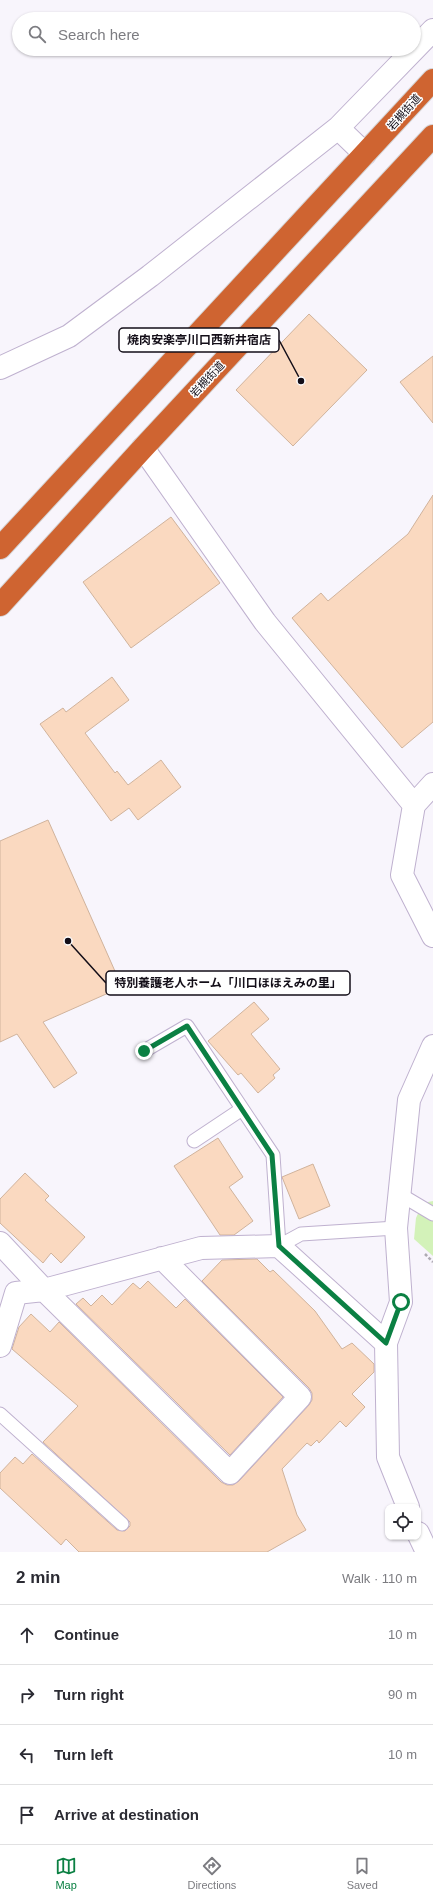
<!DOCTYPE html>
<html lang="en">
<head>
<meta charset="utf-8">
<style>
	:root { --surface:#fff; --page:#f2f2f3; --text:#2b2b33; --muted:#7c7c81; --line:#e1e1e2; --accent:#0b8043 }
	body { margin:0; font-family:Arial,"Noto Sans JP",sans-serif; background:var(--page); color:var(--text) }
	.controls { position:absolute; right:12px; bottom:12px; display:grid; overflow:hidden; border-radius:8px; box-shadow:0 1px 3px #0004 }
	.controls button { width:36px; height:36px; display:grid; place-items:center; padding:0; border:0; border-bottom:1px solid var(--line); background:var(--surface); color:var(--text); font:20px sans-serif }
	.stop { position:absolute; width:12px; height:12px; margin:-9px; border:3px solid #0b8043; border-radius:50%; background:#fff }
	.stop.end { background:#0b8043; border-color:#fff; box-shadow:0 1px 4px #0008 }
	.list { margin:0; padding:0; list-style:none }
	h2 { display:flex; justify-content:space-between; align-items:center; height:52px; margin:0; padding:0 16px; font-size:17px }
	h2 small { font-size:13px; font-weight:400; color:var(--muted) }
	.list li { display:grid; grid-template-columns:26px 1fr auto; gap:12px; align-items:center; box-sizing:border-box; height:60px; padding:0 16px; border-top:1px solid var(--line) }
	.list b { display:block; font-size:15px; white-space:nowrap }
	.list em { font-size:13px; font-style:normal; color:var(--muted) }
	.icon { flex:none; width:22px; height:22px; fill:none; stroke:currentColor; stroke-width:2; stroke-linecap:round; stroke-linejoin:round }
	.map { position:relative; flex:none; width:433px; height:1552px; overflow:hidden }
	.search { position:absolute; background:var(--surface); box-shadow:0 1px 3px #0004; left:12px; right:12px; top:12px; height:44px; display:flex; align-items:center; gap:10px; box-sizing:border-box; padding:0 14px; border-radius:22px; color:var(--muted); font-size:15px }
	.sheet { height:292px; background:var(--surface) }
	nav { display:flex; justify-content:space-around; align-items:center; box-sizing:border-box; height:56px; border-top:1px solid var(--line); background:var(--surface); font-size:11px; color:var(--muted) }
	nav a { display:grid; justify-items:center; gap:2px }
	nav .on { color:var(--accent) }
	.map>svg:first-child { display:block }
	.green { fill:#d3f2b9 }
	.building { fill:#fad9c0; stroke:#d0b39c }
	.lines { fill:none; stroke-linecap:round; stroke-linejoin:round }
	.lane-casing { stroke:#bfb1cf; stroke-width:15 }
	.street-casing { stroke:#bfb1cf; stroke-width:24 }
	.highway-casing { stroke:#d5d4d5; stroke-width:24 }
	.path { stroke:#afabb3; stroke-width:2.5; stroke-dasharray:3 2; stroke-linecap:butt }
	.lane { stroke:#fff; stroke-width:13 }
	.street { stroke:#fff; stroke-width:22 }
	.highway { stroke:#cf6431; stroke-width:22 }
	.route { stroke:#0b8043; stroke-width:5 }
	.labels { text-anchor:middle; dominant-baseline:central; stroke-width:3; stroke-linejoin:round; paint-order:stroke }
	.street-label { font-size:11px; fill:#130e18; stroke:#fff }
	.leader { fill:none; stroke:#130e18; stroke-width:1.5 }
	.callout-dot { fill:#130e18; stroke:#fff; stroke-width:1.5 }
	.callout { fill:#fff; stroke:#130e18; stroke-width:1.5 }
	.callout-label { font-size:12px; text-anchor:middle; font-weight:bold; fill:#130e18 }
</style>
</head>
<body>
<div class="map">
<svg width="433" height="1552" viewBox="0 0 433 1552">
	<rect width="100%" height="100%" fill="#f8f5fc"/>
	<path class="green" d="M433,1201V1256L414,1239L416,1218L423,1203Z"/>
	<path class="building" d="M309,314L367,370L293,446L236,390Z
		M433,356V423L400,382Z
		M433,495V722L402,748L292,618L321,593L328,601L408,534Z
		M171,517L220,583L131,648L83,582Z
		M112,677L129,700L85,733L115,773L117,771L128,785L161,760L181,787L138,820L129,808L111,821L40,724L63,708L66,712Z
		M48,820L122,987L43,1022L77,1073L54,1088L17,1034L0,1042V841Z
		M254,1002L269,1019L251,1034L280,1069L273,1075L275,1078L258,1093L241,1073L238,1075L208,1041Z
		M218,1138L243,1177L229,1187L253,1221L234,1235H220L174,1166Z
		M313,1164L330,1206L299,1219L282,1177Z
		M25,1173L49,1196L45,1200L85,1237L61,1263L51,1253L43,1263L0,1223V1199Z
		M257,1259L270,1272L273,1270L315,1311L342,1349L352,1343L374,1364V1372L352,1394L365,1407L346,1427L340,1421L319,1443L317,1440L311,1446L307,1443L282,1469L297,1515L306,1530L267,1552H79L66,1539L61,1545L0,1488V1473L15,1457L23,1464L32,1454L117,1530L125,1531L130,1526V1522L43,1442L78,1406L12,1349L19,1327L31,1314L50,1332L59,1322L221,1482L227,1485H233L239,1481L309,1405L312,1400V1393L309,1388L202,1281L222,1260Z
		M148,1281L176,1308L185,1299L283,1397L230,1455L76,1304L83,1298L91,1306L102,1295L112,1305L133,1283L140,1289Z"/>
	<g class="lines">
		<defs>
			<path id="lane" d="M144,1051L187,1026L273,1155L279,1246L301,1234L396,1228
				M194,1141L242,1109
				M401,1195L433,1214
				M0,1414L122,1524"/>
			<path id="street" d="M365,154L338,128L433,30
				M0,368L69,336L150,276L338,128
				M143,448L265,622L414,805
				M433,784L414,805L402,875L433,936
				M0,1243L44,1290L230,1473L300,1397L162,1258
				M0,1346L16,1293L44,1290L201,1248L279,1246L386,1343
				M408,1507L388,1457L386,1343L401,1302L396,1228L409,1100L433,1046
				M418,1533L427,1552"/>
			<path id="highway" d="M0,548L433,80
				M0,605L143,448L433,136"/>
		</defs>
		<use href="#lane" class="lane-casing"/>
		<use href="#street" class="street-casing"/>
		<use href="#highway" class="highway-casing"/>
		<path class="path" d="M425,1254L433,1262"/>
		<use href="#lane" class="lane"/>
		<use href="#street" class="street"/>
		<use href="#highway" class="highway"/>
	</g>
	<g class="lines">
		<path class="route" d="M144,1051L187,1026L272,1155L279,1246L386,1343L401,1302"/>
	</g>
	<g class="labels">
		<g class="street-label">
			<text transform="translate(404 112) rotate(-48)">岩槻街道</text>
			<text transform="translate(207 379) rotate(-47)">岩槻街道</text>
		</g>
	</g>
	<path class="leader" d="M301 381L279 340M68 941L106 983"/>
	<g class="callout-dot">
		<circle cx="301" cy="381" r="4"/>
		<circle cx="68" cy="941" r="4"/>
	</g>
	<g class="callout">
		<rect x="119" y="328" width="160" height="24" rx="4"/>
		<rect x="106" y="971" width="244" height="24" rx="4"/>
	</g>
	<g class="callout-label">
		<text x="199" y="344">焼肉安楽亭川口西新井宿店</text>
		<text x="228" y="987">特別養護老人ホーム「川口ほほえみの里」</text>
	</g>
</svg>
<div class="controls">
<button><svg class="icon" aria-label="locate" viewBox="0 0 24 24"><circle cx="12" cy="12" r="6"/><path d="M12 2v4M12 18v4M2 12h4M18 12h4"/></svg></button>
</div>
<div class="stop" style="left:401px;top:1302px"></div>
<div class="stop end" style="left:144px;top:1051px"></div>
<div class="search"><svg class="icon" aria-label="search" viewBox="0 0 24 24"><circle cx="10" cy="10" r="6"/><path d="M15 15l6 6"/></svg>Search here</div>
</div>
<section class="sheet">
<h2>2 min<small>Walk · 110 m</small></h2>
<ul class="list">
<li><svg class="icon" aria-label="ahead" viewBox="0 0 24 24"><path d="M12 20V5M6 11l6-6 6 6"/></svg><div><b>Continue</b></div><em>10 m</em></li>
<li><svg class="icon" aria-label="right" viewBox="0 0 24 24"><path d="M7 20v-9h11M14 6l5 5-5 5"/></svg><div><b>Turn right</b></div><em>90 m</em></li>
<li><svg class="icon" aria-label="left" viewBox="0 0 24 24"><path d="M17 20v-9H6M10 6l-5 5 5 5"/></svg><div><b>Turn left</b></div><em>10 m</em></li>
<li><svg class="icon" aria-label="arrive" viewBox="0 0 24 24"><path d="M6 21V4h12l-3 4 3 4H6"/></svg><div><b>Arrive at destination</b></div></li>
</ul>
</section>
<nav>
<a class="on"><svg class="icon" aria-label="map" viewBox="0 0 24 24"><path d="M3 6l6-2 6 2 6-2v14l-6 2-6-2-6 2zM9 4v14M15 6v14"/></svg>Map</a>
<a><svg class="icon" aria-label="directions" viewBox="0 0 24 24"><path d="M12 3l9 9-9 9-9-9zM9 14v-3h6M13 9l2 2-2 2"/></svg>Directions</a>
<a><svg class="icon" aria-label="saved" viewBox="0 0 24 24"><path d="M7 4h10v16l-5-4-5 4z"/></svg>Saved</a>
</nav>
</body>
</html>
